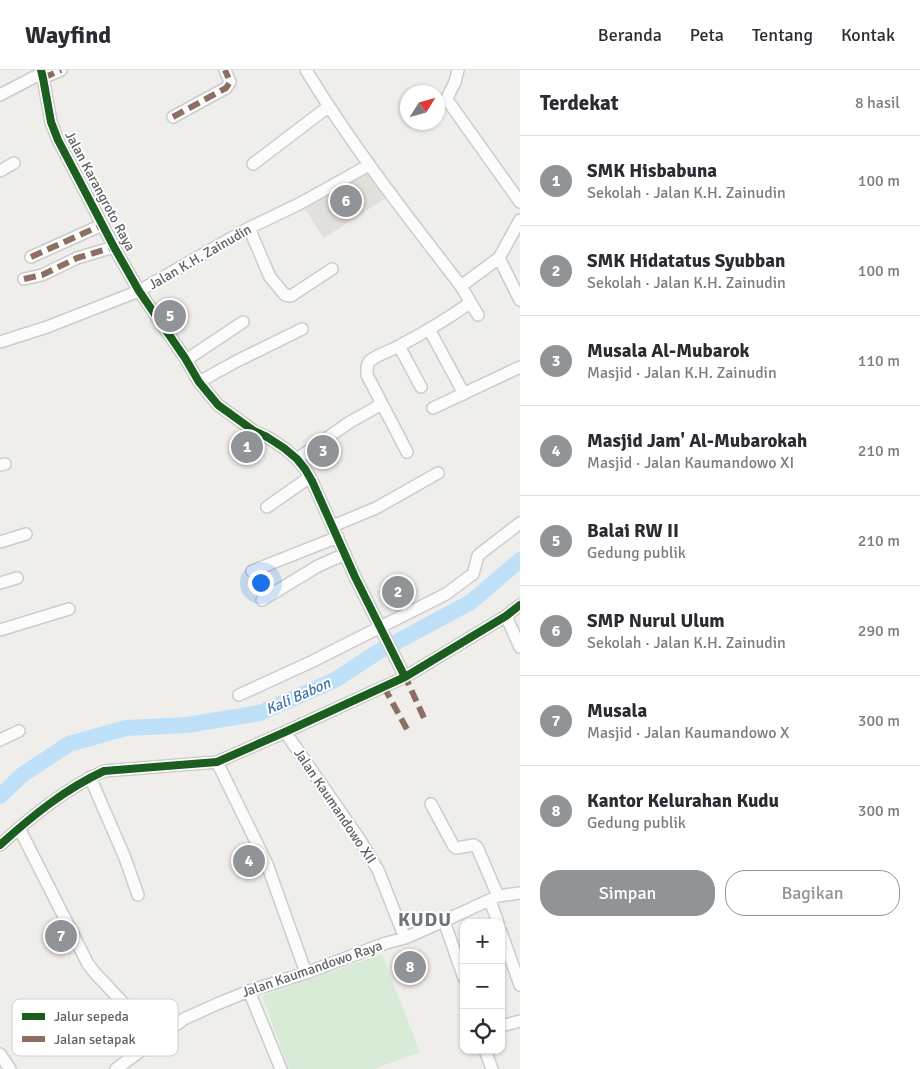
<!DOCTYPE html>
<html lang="id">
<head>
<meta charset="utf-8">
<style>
	:root { --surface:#fff; --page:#f7f7f7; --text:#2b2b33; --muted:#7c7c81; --line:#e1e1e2; --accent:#919496 }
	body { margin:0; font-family:Signika,sans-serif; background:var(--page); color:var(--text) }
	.controls { position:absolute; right:15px; bottom:15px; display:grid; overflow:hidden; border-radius:10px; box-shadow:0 1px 4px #0004 }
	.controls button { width:45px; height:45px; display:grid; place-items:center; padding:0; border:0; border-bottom:1px solid var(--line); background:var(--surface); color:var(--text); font:25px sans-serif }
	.compass { position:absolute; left:400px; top:15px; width:45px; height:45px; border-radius:50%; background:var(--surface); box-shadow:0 1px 4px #0004; rotate:53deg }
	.you { position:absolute; left:260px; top:512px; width:18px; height:18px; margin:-12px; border:4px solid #fff; border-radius:50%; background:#1a73e8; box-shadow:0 0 0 8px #1a73e833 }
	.badge { display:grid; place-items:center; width:32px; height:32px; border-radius:50%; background:var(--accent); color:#fff; font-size:16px; font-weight:700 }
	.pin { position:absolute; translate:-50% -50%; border:2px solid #fff; box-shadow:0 1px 5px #0006 }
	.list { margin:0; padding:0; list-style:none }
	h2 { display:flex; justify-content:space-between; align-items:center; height:65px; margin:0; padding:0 20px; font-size:21px }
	h2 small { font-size:16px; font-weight:400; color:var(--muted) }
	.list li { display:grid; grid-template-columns:32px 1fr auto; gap:15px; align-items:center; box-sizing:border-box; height:90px; padding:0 20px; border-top:1px solid var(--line) }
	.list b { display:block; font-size:19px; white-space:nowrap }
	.list p { margin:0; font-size:16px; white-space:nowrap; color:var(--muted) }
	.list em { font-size:16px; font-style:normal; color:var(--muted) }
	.actions { display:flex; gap:10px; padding:15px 20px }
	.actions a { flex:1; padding:11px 0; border:1px solid var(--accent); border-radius:20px; text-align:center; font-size:18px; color:var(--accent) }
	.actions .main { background:var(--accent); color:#fff }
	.icon { flex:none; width:28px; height:28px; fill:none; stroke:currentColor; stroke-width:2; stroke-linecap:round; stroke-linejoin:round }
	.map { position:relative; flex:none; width:520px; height:999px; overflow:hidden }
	header { display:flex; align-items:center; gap:30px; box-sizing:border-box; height:70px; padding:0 25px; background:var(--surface); border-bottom:1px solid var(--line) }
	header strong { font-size:24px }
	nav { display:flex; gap:28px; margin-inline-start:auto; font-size:18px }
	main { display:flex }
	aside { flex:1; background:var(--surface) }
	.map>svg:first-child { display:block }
	.education { fill:#e2e0da }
	.park { fill:#d8ebd6 }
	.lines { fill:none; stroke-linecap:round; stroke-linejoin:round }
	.river { stroke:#bfe0f9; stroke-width:16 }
	.minor-casing { stroke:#cbcccc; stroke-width:14 }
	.minor { stroke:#fdfcfc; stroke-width:11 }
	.quiet { stroke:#8d6e63; stroke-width:6; stroke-dasharray:12 6; stroke-linecap:butt }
	.cycleway-casing { stroke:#fff; stroke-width:11 }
	.cycleway { stroke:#1b5e20; stroke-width:8 }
	.labels { text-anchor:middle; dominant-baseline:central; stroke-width:4; stroke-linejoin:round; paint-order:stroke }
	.street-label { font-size:14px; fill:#5f6368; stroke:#fff }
	.water-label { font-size:15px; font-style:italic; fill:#4174aa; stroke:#fff }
	.district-label { font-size:19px; font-weight:bold; letter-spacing:1px; fill:#70757a; stroke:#fff }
	.key { fill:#fff; stroke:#cfd0d2; stroke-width:1 }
	.key-label { font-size:14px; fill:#5f6368 }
</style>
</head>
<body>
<header>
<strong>Wayfind</strong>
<nav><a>Beranda</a><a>Peta</a><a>Tentang</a><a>Kontak</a></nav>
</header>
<main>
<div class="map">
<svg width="520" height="999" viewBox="0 0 520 999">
	<rect width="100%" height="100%" fill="#efeeea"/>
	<path class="education" d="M367,96L389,126L324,168L303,136Z"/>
	<path class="park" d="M382,884L420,982L374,999H289L262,926Z"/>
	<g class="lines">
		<path class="river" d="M0,726L22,705L69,674L126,658L187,655L260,643L335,610L376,583L471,532L520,490"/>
		<defs>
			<path id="minor" d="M41,0L43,8L51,52L58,70L114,177L139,221L185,288L199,312L218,335L254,361L267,367L284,378L297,389L305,399L312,411L355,507L405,607
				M306,0C352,76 407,146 461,216L499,188L520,230
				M458,0L455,12L447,28L448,31L520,132
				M43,8L61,0
				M0,25L42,3
				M173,47L226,18L230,12L225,0
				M253,94L328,37
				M0,101L14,93
				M249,158L270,207L285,225L291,226L332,199
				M31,187L102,155
				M499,188L520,150
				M24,209L42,205L77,188L114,177
				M461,216L478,245
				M429,259L464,324
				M0,272L47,257L139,221L249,158L299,134L369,95
				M399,276L421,317
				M186,290L243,252
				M199,312L235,292L302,259
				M433,338L520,297
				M407,382L367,305C367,299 366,294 371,290C379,284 390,281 399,276C424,263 447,249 470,233
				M297,389L350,352L382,334
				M0,395L5,394
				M267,437L310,407
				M333,456L376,438L438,403
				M0,472L26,464
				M252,501L338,467
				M0,513L17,508
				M262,530L318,496L345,484
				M506,546L520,577
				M0,560L69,539
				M239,625L311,592L446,524L473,504L478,486L481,483L520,453
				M285,662L360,770L378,800L405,868
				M0,670L19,661
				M217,692L267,794L306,903
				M90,707L125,788L138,825
				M431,734L453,775L456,778L474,775L477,777L498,826
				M19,758L88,894L95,903L157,969
				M0,775C32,746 65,719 104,701L217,692L285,662L405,607L506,546L520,535
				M490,830L498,853
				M444,851L464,908
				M501,862L520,915
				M249,921L281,999
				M501,956L520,951
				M485,980L492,999
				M0,984L10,999
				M116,999L184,949L217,934L249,921L306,903L386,873L405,868L444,851L498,826L520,823"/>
		</defs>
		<use href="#minor" class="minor-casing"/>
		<use href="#minor" class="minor"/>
		<path class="quiet" d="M43,8L61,0
			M173,47L226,18L230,12L225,0
			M31,187L102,155
			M24,209L42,205L77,188L114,177
			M404,604L425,650
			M384,617L409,663"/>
		<defs>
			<path id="cycleway" d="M41,0L43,8L51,52L58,70L114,177L139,221L185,288L199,312L218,335L254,361L267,367L284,378L297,389L305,399L312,411L355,507L405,607
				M0,775C32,746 65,719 104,701L217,692L285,662L405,607L506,546L520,535"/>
		</defs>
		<use href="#cycleway" class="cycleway-casing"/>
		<use href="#cycleway" class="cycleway"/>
	</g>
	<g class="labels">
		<g class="street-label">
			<text transform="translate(100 121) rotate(62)">Jalan Karangroto Raya</text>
			<text transform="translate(200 187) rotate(-30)">Jalan K.H. Zainudin</text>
			<text transform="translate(335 736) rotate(56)">Jalan Kaumandowo XII</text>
			<text transform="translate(312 899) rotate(-19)">Jalan Kaumandowo Raya</text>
		</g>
		<g class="water-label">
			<text transform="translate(298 626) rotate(-24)">Kali Babon</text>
		</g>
		<g class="district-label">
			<text x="425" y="850">KUDU</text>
		</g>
	</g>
	<rect x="12" y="929" width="166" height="57" rx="8" class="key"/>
	<rect x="22" y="943" width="23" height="7" fill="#1b5e20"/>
	<rect x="22" y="966" width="23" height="6" fill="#8d6e63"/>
	<g class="key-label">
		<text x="54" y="951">Jalur sepeda</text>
		<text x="54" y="974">Jalan setapak</text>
	</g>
</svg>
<div class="controls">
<button>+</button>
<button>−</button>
<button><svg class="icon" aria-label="locate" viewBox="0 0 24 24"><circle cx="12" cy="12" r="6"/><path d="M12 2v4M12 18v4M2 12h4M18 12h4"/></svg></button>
</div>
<svg class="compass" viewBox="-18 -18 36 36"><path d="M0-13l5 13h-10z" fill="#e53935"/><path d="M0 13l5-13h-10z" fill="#7c7c81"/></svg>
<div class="you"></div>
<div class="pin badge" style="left:247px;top:377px">1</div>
<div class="pin badge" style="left:398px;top:522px">2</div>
<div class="pin badge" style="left:323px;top:381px">3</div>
<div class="pin badge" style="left:249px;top:791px">4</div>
<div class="pin badge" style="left:170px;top:246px">5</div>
<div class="pin badge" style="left:346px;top:131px">6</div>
<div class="pin badge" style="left:61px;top:866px">7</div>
<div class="pin badge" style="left:410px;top:897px">8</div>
</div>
<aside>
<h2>Terdekat<small>8 hasil</small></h2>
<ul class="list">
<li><span class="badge">1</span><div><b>SMK Hisbabuna</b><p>Sekolah · Jalan K.H. Zainudin</p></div><em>100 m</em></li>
<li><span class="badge">2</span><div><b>SMK Hidatatus Syubban</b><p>Sekolah · Jalan K.H. Zainudin</p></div><em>100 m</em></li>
<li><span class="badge">3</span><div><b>Musala Al-Mubarok</b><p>Masjid · Jalan K.H. Zainudin</p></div><em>110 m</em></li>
<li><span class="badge">4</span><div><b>Masjid Jam' Al-Mubarokah</b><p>Masjid · Jalan Kaumandowo XI</p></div><em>210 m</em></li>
<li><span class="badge">5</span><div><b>Balai RW II</b><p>Gedung publik</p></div><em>210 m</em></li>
<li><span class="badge">6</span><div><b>SMP Nurul Ulum</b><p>Sekolah · Jalan K.H. Zainudin</p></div><em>290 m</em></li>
<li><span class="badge">7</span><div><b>Musala</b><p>Masjid · Jalan Kaumandowo X</p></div><em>300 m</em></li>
<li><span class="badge">8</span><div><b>Kantor Kelurahan Kudu</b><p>Gedung publik</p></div><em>300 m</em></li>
</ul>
<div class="actions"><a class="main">Simpan</a><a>Bagikan</a></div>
</aside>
</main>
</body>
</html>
